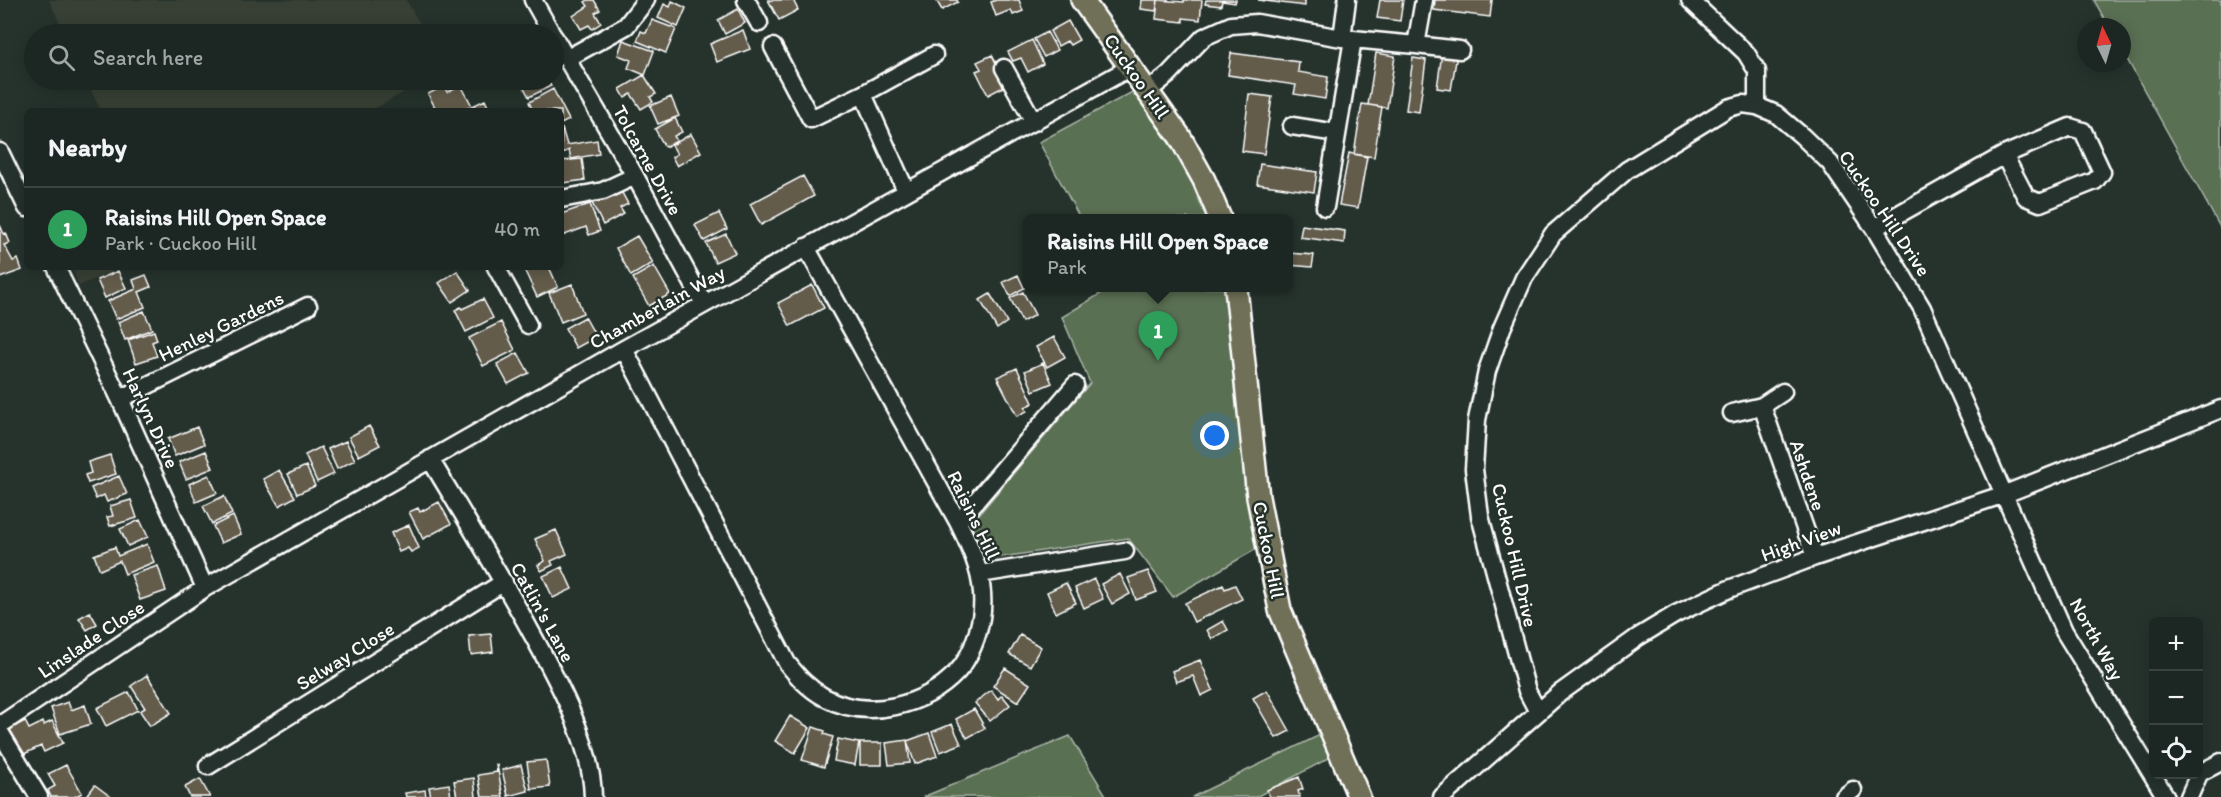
<!DOCTYPE html>
<html lang="en">
<head>
<meta charset="utf-8">
<style>
	:root { --surface:#1c2622; --page:#29322f; --text:#f1f3f6; --muted:#a0a5a5; --line:#3a4340; --accent:#ea580c }
	body { margin:0; font-family:Itim,sans-serif; background:var(--page); color:var(--text) }
	.controls { position:absolute; right:18px; bottom:18px; display:grid; overflow:hidden; border-radius:9px; box-shadow:0 3px 15px #0003 }
	.controls button { width:54px; height:54px; display:grid; place-items:center; padding:0; border:0; border-bottom:2px solid var(--line); background:var(--surface); color:var(--text); font:30px sans-serif }
	.compass { position:absolute; left:2077px; top:18px; width:54px; height:54px; border-radius:50%; background:var(--surface); box-shadow:0 3px 15px #0003; rotate:355deg }
	.you { position:absolute; left:1215px; top:436px; width:21px; height:21px; margin:-15px; border:4px solid #fff; border-radius:50%; background:#1a73e8; box-shadow:0 0 0 9px #1a73e833 }
	.badge { display:grid; place-items:center; width:39px; height:39px; border-radius:50%; background:var(--accent); color:#fff; font-size:20px; font-weight:700 }
	.pin { position:absolute; translate:-50% -50px; filter:drop-shadow(0 2px 3px #0008) }
	.pin::after { content:''; position:absolute; top:32px; width:21px; height:18px; background:inherit; clip-path:polygon(0 0,100% 0,50% 100%) }
	.popup { position:absolute; left:1023px; top:214px; width:270px; height:78px; box-sizing:border-box; display:grid; place-content:center; border-radius:9px; background:var(--surface); filter:drop-shadow(0 2px 4px #0005); font-size:20px; white-space:nowrap; color:var(--muted) }
	.popup b { font-size:22px; color:var(--text) }
	.popup::after { content:''; position:absolute; left:50%; top:100%; margin-left:-12px; border:12px solid transparent; border-top-color:var(--surface) }
	.list { margin:0; padding:0; list-style:none }
	h2 { display:flex; justify-content:space-between; align-items:center; height:78px; margin:0; padding:0 24px; font-size:26px }
	h2 small { font-size:20px; font-weight:400; color:var(--muted) }
	.list li { display:grid; grid-template-columns:39px 1fr auto; gap:18px; align-items:center; box-sizing:border-box; height:84px; padding:0 24px; border-top:2px solid var(--line) }
	.list b { display:block; font-size:22px; white-space:nowrap }
	.list p { margin:0; font-size:20px; white-space:nowrap; color:var(--muted) }
	.list em { font-size:20px; font-style:normal; color:var(--muted) }
	.icon { flex:none; width:33px; height:33px; fill:none; stroke:currentColor; stroke-width:2; stroke-linecap:round; stroke-linejoin:round }
	.map { position:relative; flex:none; width:2221px; height:797px; overflow:hidden }
	.search { position:absolute; background:var(--surface); box-shadow:0 3px 15px #0003; left:24px; top:24px; width:540px; height:66px; display:flex; align-items:center; gap:15px; box-sizing:border-box; padding:0 21px; border-radius:33px; color:var(--muted); font-size:22px }
	.panel { position:absolute; background:var(--surface); box-shadow:0 3px 15px #0003; left:24px; top:108px; width:540px; height:162px; border-radius:9px }
	.map>svg:first-child { display:block }
	.built { fill:#393f36 }
	.green { fill:#5a6f53; stroke:#acb7a9; stroke-width:1.5 }
	.building { fill:#645c4c; stroke:#fff; stroke-width:1.5 }
	.lines { fill:none; stroke-linecap:round; stroke-linejoin:round }
	.minor-casing { stroke:#fff; stroke-width:21 }
	.major-casing { stroke:#fff; stroke-width:26 }
	.minor { stroke:#26332d; stroke-width:16 }
	.major { stroke:#706f59; stroke-width:21 }
	.labels { text-anchor:middle; dominant-baseline:central; stroke-width:5; stroke-linejoin:round; paint-order:stroke }
	.street-label { font-size:20px; fill:#fff; stroke:#26332d }
</style>
</head>
<body>
<div class="map">
<svg width="2221" height="797" viewBox="0 0 2221 797">
	<rect width="100%" height="100%" fill="#26332d"/>
	<filter id="ink" filterUnits="userSpaceOnUse"><feTurbulence type="fractalNoise" baseFrequency=".0167" numOctaves="2"/><feDisplacementMap in="SourceGraphic" scale="12" xChannelSelector="R" yChannelSelector="G"/><feConvolveMatrix kernelMatrix="1 2 1 2 8 2 1 2 1" color-interpolation-filters="sRGB"/></filter>
	<g filter="url(#ink)">
		<path class="built" d="M49,0H406L426,34H65Z
			M86,80H426L370,111H101Z
			M72,267H121L79,286Z"/>
		<path class="green" d="M2094,0H2221V229L2122,50V27H2109Z
			M1136,90L1194,183L1206,218H1080L1039,142Z
			M1110,288H1226L1258,548L1173,597L1128,538L989,559L970,525L1090,383L1062,317Z
			M1320,735L1331,757L1256,797H1192Z
			M1070,736L1107,797H923Z"/>
		<path class="building" d="M588,0H594L600,10L595,13L601,23L592,29L589,25L581,29L573,16L588,6L585,2Z
			M768,0H793L798,10L779,20Z
			M936,0H957L958,2L942,10Z
			M996,0H1019L1023,11L1013,15L1011,10L996,16L991,2Z
			M1142,0H1158L1156,11L1141,9Z
			M1158,0L1184,2V0H1202L1200,20L1183,18V22L1156,19Z
			M1206,0H1236L1235,3L1222,1L1221,6L1205,4Z
			M1258,0H1305V6Z
			M1380,0H1403L1400,21L1377,18Z
			M1435,0H1492L1490,17L1434,10Z
			M672,1L686,8L678,27L658,18L664,4L670,7Z
			M738,9L745,23L725,34L718,20Z
			M652,20L676,29L666,53L637,41L641,31L646,33Z
			M1068,21L1079,40L1070,45L1067,41L1058,46L1050,31Z
			M743,30L750,49L717,62L710,44Z
			M1047,32L1057,50L1044,57L1034,39Z
			M623,40L654,51L645,75L628,68L631,60L618,55Z
			M1032,40L1043,64L1028,72L1021,58L1013,61L1008,52Z
			M1231,53L1299,62L1298,72L1328,77L1325,99L1294,94L1296,85L1228,75Z
			M1376,53L1395,56L1387,108L1368,105Z
			M1442,53L1457,55L1451,90L1437,88Z
			M992,55L1007,85L988,95L976,71L981,69L977,62Z
			M1413,58L1426,60L1419,112L1406,110Z
			M644,75L656,94L650,97L653,102L641,109L631,94L625,98L620,89Z
			M520,80H547L551,86L529,97Z
			M461,85L472,106L461,111H437L428,94L444,86L447,92Z
			M553,89L569,120L561,124V111H533L529,102Z
			M1249,94L1272,97L1264,154L1242,151Z
			M671,97L679,116L658,124L650,106Z
			M485,100L490,111H467L466,109Z
			M1362,104L1382,107L1374,157L1354,154Z
			M675,118L682,132L674,136L677,141L665,147L655,129Z
			M562,128L567,145L597,140L599,154L571,159L569,150L561,154Z
			M691,134L701,152L677,166L672,157L677,154L672,145Z
			M1349,153L1367,157L1358,208L1339,205Z
			M582,159L585,180L563,183L561,161Z
			M1260,164L1317,172L1314,192L1257,184Z
			M803,176L814,196L761,225L750,204Z
			M620,189L628,204L620,208L624,214L603,225L592,203Z
			M590,204L600,231L589,235L586,227L562,236L561,214Z
			M719,213L727,229L704,241L695,225Z
			M0,225L4,234L6,233L10,243L4,245L13,261L18,259L22,270L0,278Z
			M1302,225L1345,231L1344,243L1300,237Z
			M726,234L735,253L715,262L706,243Z
			M637,236L653,263L631,276L616,248Z
			M1288,253L1314,255L1312,267L1288,265Z
			M654,266L670,294L649,306L633,278Z
			M523,267H549L558,287L537,297Z
			M118,271L126,288L105,298L97,280Z
			M457,271L470,290L452,302L439,283Z
			M146,275L151,287L139,292L145,307L116,319L108,301L136,289L133,280Z
			M1018,275L1024,288L1010,296L1003,282Z
			M572,284L583,313L561,322L549,293Z
			M812,285L824,308L790,326L778,303Z
			M1023,292L1035,315L1022,322L1010,298Z
			M990,294L1007,322L997,329L980,300Z
			M483,299L493,318L466,332L455,310L461,307L462,309Z
			M144,311L152,329L125,340L118,322Z
			M585,317L596,337L576,348L565,328Z
			M501,322L515,350L483,366L469,338Z
			M154,331L157,340L152,342L157,356L136,363L128,340Z
			M1054,337L1065,357L1047,367L1036,347Z
			M518,353L529,373L508,384L497,364Z
			M1043,363L1052,383L1033,391L1025,371Z
			M1017,368L1033,403L1025,407L1027,411L1017,416L997,377Z
			M369,426L380,445L359,456L349,437Z
			M197,427L204,444L175,456L168,439Z
			M346,441L355,460L337,469L328,449Z
			M321,447L334,474L317,482L305,455Z
			M206,451L213,468L186,479L179,462Z
			M110,455L116,474L88,483L85,475L91,473L88,462Z
			M306,466L315,486L297,494L288,474Z
			M279,470L295,497L279,506L263,479Z
			M209,475L217,493L196,502L189,484Z
			M119,476L127,494L107,502L104,495L96,499L91,488Z
			M224,496L232,514L212,524L203,506Z
			M131,500L137,518L110,526L107,517L113,516L110,506Z
			M439,502L451,524L423,539L409,512L418,508L420,512Z
			M233,516L241,534L221,543L213,526Z
			M140,520L148,537L128,546L120,529Z
			M409,525L419,548L411,552L408,548L399,552L391,533Z
			M556,530L567,554L551,561L553,565L541,571L538,565L545,561L535,539Z
			M147,544L154,562L125,574L120,561L100,570L94,555L115,547L118,556Z
			M158,566L166,591L140,600L131,575Z
			M562,567L572,589L553,598L543,576Z
			M1148,571L1157,592L1136,600L1128,578Z
			M1120,574L1130,594L1112,604L1101,584Z
			M1094,579L1103,599L1084,608L1075,588Z
			M1066,583L1076,603L1056,613L1047,592Z
			M1223,585L1225,589L1235,585L1242,599L1194,622L1185,603Z
			M90,612L97,624L87,630L79,618Z
			M1223,621L1228,630L1212,639L1207,630Z
			M491,634L493,652L471,655L469,636Z
			M1020,635L1041,647L1030,666L1009,654Z
			M1200,660L1213,690L1201,696L1193,676L1176,682L1172,671Z
			M1005,668L1030,684L1018,702L993,686Z
			M147,675L171,713L150,726L140,711L145,708L131,686Z
			M991,690L998,699L1002,695L1010,705L990,721L975,703Z
			M1267,690L1290,731L1276,738L1253,698Z
			M129,692L138,710L106,726L97,708Z
			M68,702L71,710L85,705L91,724L60,734L51,708Z
			M974,709L985,728L967,738L956,719Z
			M790,716L810,728L795,753L775,741Z
			M25,721L29,729L43,722L44,725L52,721L63,743L44,752L41,746L22,755L9,729Z
			M952,724L961,744L940,752L932,732Z
			M813,727L825,731L824,734L833,737L824,767L802,760Z
			M929,733L937,756L915,764L907,741Z
			M838,739L859,743L855,765L834,761Z
			M907,740L910,763L889,765L886,743Z
			M860,743H882V765H860Z
			M546,760L550,787L531,789L527,762Z
			M66,765L82,793L74,797H51L48,790L55,786L48,774Z
			M496,765H497L503,797H482L478,775L497,772Z
			M521,765L528,791L508,796L502,770Z
			M1299,777L1303,789L1298,791L1300,797H1270L1267,790Z
			M474,778L476,797H457L454,781Z
			M200,779L210,797H190L185,787Z
			M449,784L451,797H431L429,787Z
			M95,785L111,797H86Z
			M425,790L426,797H406L405,793Z"/>
		<g class="lines">
			<defs>
				<path id="minor" d="M533,0L552,34
					M746,0L759,23
					M1690,0L1746,53L1757,71V106
					M554,37L635,176L704,304
					M1353,39L1416,45L1424,0
					M1416,45L1460,50
					M773,47L811,119L863,94L906,191
					M566,59L626,26L646,0
					M1004,68L1034,122
					M1148,91L1168,75L1204,37L1231,25L1257,23L1342,38L1347,0
					M863,94L934,55
					M1292,126L1337,133
					M0,152L27,208
					M561,199L603,191L635,176
					M1325,207L1353,39L1342,38
					M1874,228L2004,155L2070,127L2083,131L2102,172L2095,181L2040,203L2026,197L2004,155
					M56,267L120,399L205,588
					M496,267L528,325
					M624,349L787,663C798,677 808,688 824,697C867,721 925,706 957,672C970,658 978,636 981,618C987,583 973,552 958,522L806,247
					M120,399L308,306
					M1762,406L1815,557
					M1732,413L1762,406L1783,392
					M430,459C464,516 499,573 531,632C557,679 592,743 593,797
					M958,522L1075,385
					M980,574L1125,551
					M1538,712L1527,691L1480,516L1474,469L1477,420L1487,371L1502,328L1524,278L1553,234L1627,170L1728,108L1743,104L1757,106L1776,114L1802,136L1830,163L1874,228L1922,308L2064,631L2166,797
					M0,725L205,588L624,349L1131,67
					M0,732L39,797
					M208,766L504,582
					M2198,774L2221,762
					M1442,797L1560,693L1638,637L1676,614L1729,589L1815,557L2005,494L2221,409
					M1844,797L1853,790
					M2189,797L2199,774"/>
				<path id="major" d="M1082,0L1180,137L1204,180L1220,218
					M1236,288L1258,497L1280,610L1359,797"/>
			</defs>
			<use href="#minor" class="minor-casing"/>
			<use href="#major" class="major-casing"/>
			<use href="#minor" class="minor"/>
			<use href="#major" class="major"/>
		</g>
	</g>
	<g class="labels">
		<g class="street-label">
			<text transform="translate(1137 76) rotate(55)">Cuckoo Hill</text>
			<text transform="translate(648 160) rotate(61)">Tolcarne Drive</text>
			<text transform="translate(1885 213) rotate(56)">Cuckoo Hill Drive</text>
			<text transform="translate(657 307) rotate(-29)">Chamberlain Way</text>
			<text transform="translate(221 326) rotate(-26)">Henley Gardens</text>
			<text transform="translate(151 418) rotate(65)">Harlyn Drive</text>
			<text transform="translate(1808 475) rotate(71)">Ashdene</text>
			<text transform="translate(974 515) rotate(64)">Raisins Hill</text>
			<text transform="translate(1801 541) rotate(-20)">High View</text>
			<text transform="translate(1269 550) rotate(79)">Cuckoo Hill</text>
			<text transform="translate(1515 555) rotate(77)">Cuckoo Hill Drive</text>
			<text transform="translate(543 612) rotate(61)">Catlin's Lane</text>
			<text transform="translate(91 639) rotate(-34)">Linslade Close</text>
			<text transform="translate(2097 639) rotate(61)">North Way</text>
			<text transform="translate(345 656) rotate(-32)">Selway Close</text>
		</g>
	</g>
</svg>
<div class="controls">
<button>+</button>
<button>−</button>
<button><svg class="icon" aria-label="locate" viewBox="0 0 24 24"><circle cx="12" cy="12" r="6"/><path d="M12 2v4M12 18v4M2 12h4M18 12h4"/></svg></button>
</div>
<svg class="compass" viewBox="-18 -18 36 36"><path d="M0-13l5 13h-10z" fill="#e53935"/><path d="M0 13l5-13h-10z" fill="#a0a5a5"/></svg>
<div class="you"></div>
<div class="pin badge" style="left:1158px;top:361px;background:#2e9e5b">1</div>
<div class="popup"><b>Raisins Hill Open Space</b>Park</div>
<div class="search"><svg class="icon" aria-label="search" viewBox="0 0 24 24"><circle cx="10" cy="10" r="6"/><path d="M15 15l6 6"/></svg>Search here</div>
<section class="panel">
<h2>Nearby<small></small></h2>
<ul class="list">
<li><span class="badge" style="background:#2e9e5b">1</span><div><b>Raisins Hill Open Space</b><p>Park · Cuckoo Hill</p></div><em>40 m</em></li>
</ul>
</section>
</div>
</body>
</html>
